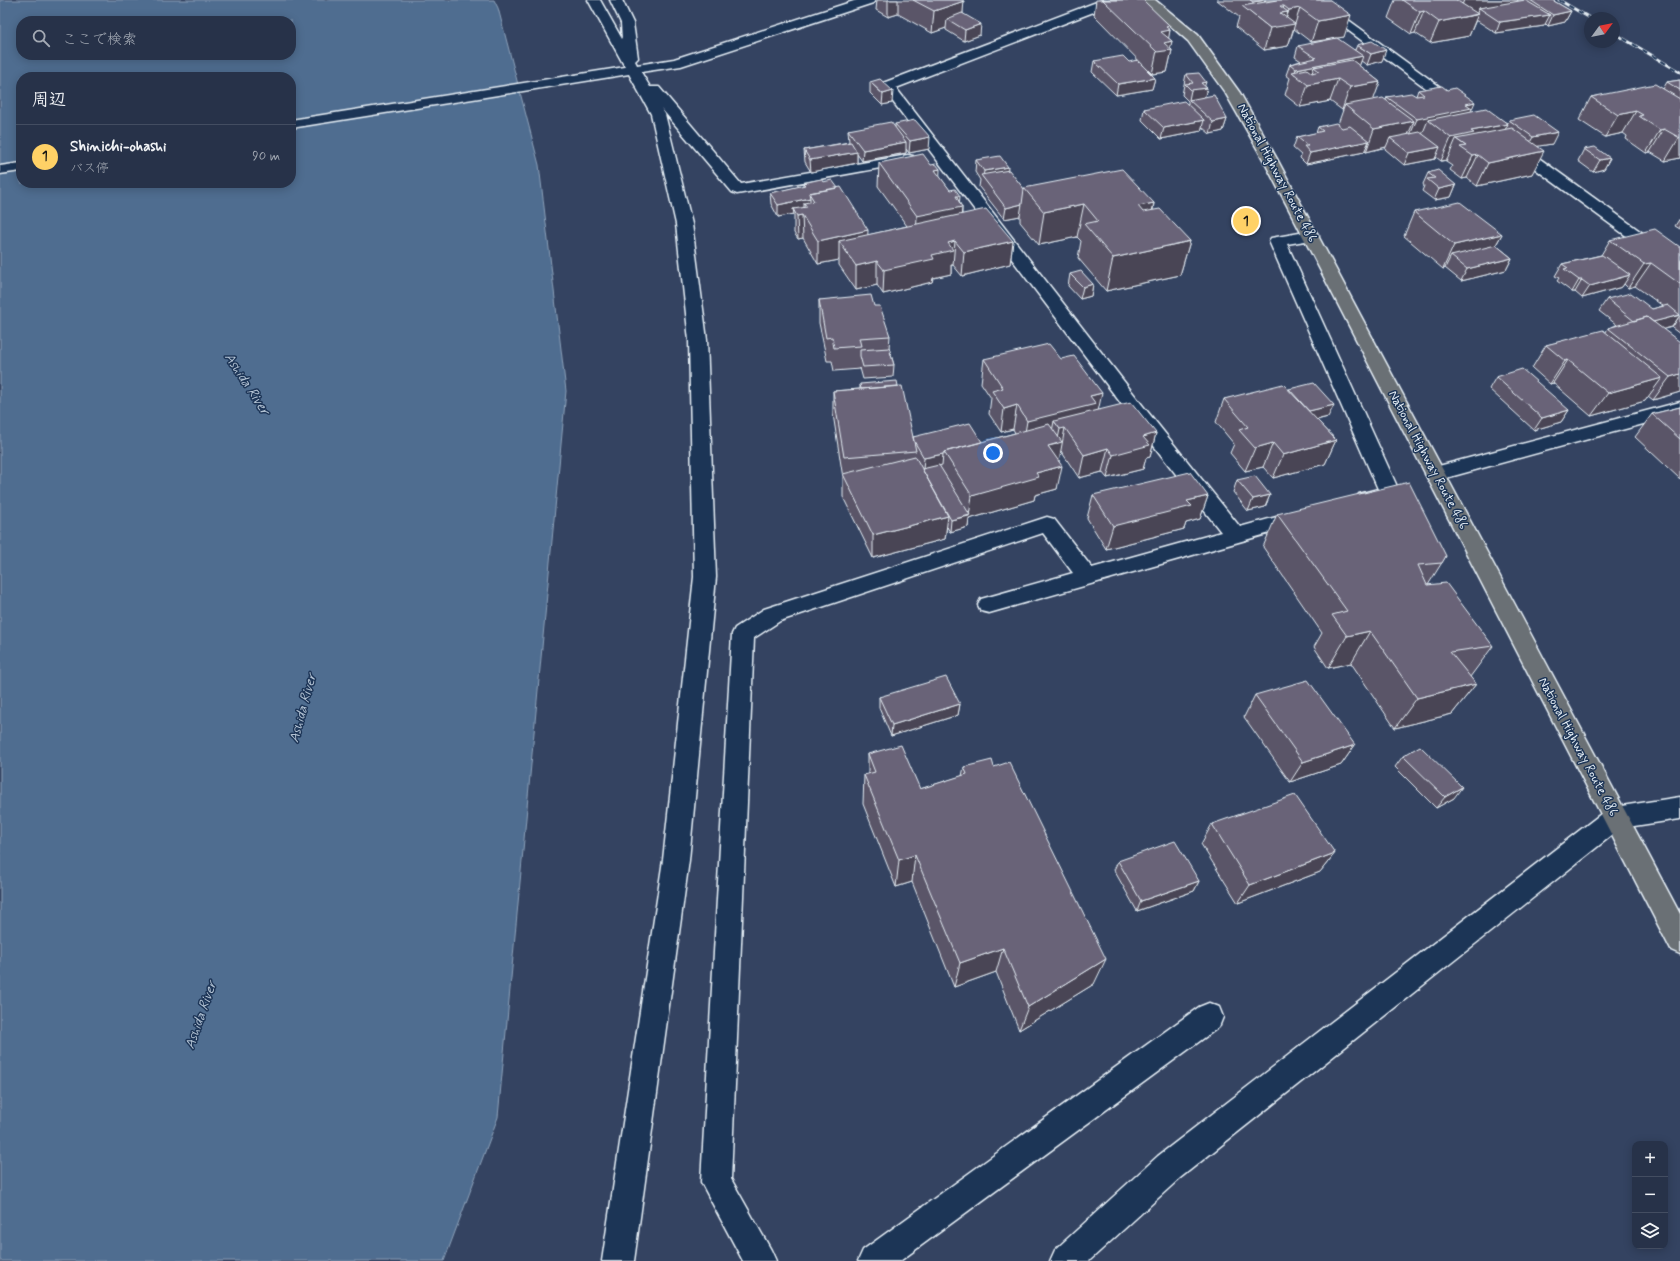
<!DOCTYPE html>
<html lang="ja">
<head>
<meta charset="utf-8">
<style>
	:root { --surface:#273249; --page:#333e53; --text:#f1f3f6; --muted:#a4aab4; --line:#434d61; --accent:#ffd166 }
	body { margin:0; font-family:Mynerve,"Klee One",sans-serif; background:var(--page); color:var(--text) }
	.controls { position:absolute; right:12px; bottom:12px; display:grid; overflow:hidden; border-radius:8px; box-shadow:0 2px 10px #0003 }
	.controls button { width:36px; height:36px; display:grid; place-items:center; padding:0; border:0; border-bottom:1px solid var(--line); background:var(--surface); color:var(--text); font:20px sans-serif }
	.compass { position:absolute; left:1584px; top:12px; width:36px; height:36px; border-radius:50%; background:var(--surface); box-shadow:0 2px 10px #0003; rotate:57deg }
	.you { position:absolute; left:993px; top:453px; width:14px; height:14px; margin:-10px; border:3px solid #fff; border-radius:50%; background:#1a73e8; box-shadow:0 0 0 6px #1a73e833 }
	.badge { display:grid; place-items:center; width:26px; height:26px; border-radius:50%; background:var(--accent); color:#111; font-size:13px; font-weight:700 }
	.pin { position:absolute; translate:-50% -50%; border:2px solid #fff; box-shadow:0 1px 4px #0006 }
	.list { margin:0; padding:0; list-style:none }
	h2 { display:flex; justify-content:space-between; align-items:center; height:52px; margin:0; padding:0 16px; font-size:17px }
	h2 small { font-size:13px; font-weight:400; color:var(--muted) }
	.list li { display:grid; grid-template-columns:26px 1fr auto; gap:12px; align-items:center; box-sizing:border-box; height:64px; padding:0 16px; border-top:1px solid var(--line) }
	.list b { display:block; font-size:15px; white-space:nowrap }
	.list p { margin:0; font-size:13px; white-space:nowrap; color:var(--muted) }
	.list em { font-size:13px; font-style:normal; color:var(--muted) }
	.icon { flex:none; width:22px; height:22px; fill:none; stroke:currentColor; stroke-width:2; stroke-linecap:round; stroke-linejoin:round }
	.map { position:relative; flex:none; width:1680px; height:1261px; overflow:hidden }
	.search { position:absolute; background:var(--surface); box-shadow:0 2px 10px #0003; left:16px; top:16px; width:280px; height:44px; display:flex; align-items:center; gap:10px; box-sizing:border-box; padding:0 14px; border-radius:16px; color:var(--muted); font-size:15px }
	.panel { position:absolute; background:var(--surface); box-shadow:0 2px 10px #0003; left:16px; top:72px; width:280px; height:116px; border-radius:16px }
	.map>svg:first-child { display:block }
	.water { fill:#506d90; stroke:#8da2ba; fill-rule:evenodd }
	.lines { fill:none; stroke-linecap:round; stroke-linejoin:round }
	.minor-casing { stroke:#e8f1f8; stroke-width:3 }
	.highway-casing { stroke:#e8f1f8; stroke-width:3 }
	.minor { fill:#1d3557; fill-rule:evenodd }
	.highway { fill:#6a7074; fill-rule:evenodd }
	.rail-casing { stroke:#e8f1f8; stroke-width:3 }
	.rail { stroke:#1d3557; stroke-width:2; stroke-dasharray:5.5; stroke-linecap:butt }
	.wall { fill:#5a5567; stroke:#e8f1f8 }
	.shaded-wall { fill:#4a4554; stroke:#e8f1f8 }
	.building { fill:#696378; stroke:#e8f1f8 }
	.labels { text-anchor:middle; dominant-baseline:central; stroke-width:3; stroke-linejoin:round; paint-order:stroke }
	.street-label { font-size:13px; fill:#e8f1f8; stroke:#1d3557 }
	.water-label { font-size:14px; font-style:italic; fill:#b3c3d4; stroke:#1d3557 }
</style>
</head>
<body>
<div class="map">
<svg width="1680" height="1261" viewBox="0 0 1680 1261">
	<rect width="100%" height="100%" fill="#344361"/>
	<filter id="ink" filterUnits="userSpaceOnUse"><feTurbulence type="fractalNoise" baseFrequency=".025" numOctaves="2"/><feDisplacementMap in="SourceGraphic" scale="8" xChannelSelector="R" yChannelSelector="G"/><feConvolveMatrix kernelMatrix="1 2 1 2 8 2 1 2 1" color-interpolation-filters="sRGB"/></filter>
	<g filter="url(#ink)">
		<path class="water" d="M0,0H494L498,8L539,165L566,391L498,1117L444,1261H0ZM21,21H291V55H21ZM21,77H291V183H21Z"/>
		<g class="lines">
			<defs>
				<path id="minor" d="M588,0H600L622,39L621,23L610,0H622L633,23L638,58L635,61L637,65L674,59L857,0H875L873,3L681,66L641,72L650,87H659L741,184L908,155L913,156L915,159L913,162L908,163L737,194L732,192L661,108L665,114L692,224L707,340L716,577L689,860L634,1261H602L663,860L694,577L689,340L676,224L651,114L629,74L291,128V120L625,67Z
					M1102,0H1119L1117,3L896,88L1143,406L1240,527L1302,510L1309,512L1312,517L1309,522L1302,524L989,613L981,611L978,605L981,599L1073,573L1043,533L780,621L754,638L731,1179L771,1250L776,1261H743L701,1182L732,634L735,628L764,609L1047,517L1054,519L1092,568L1221,532L1129,414L881,86L883,83Z
					M1307,0H1321L1465,105L1463,108L1458,109L1453,108Z
					M1513,142L1518,143L1680,260V273L1674,271L1508,149L1506,146L1508,143Z
					M21,163V171L0,174V166Z
					M1311,231L1317,233L1319,236L1317,239L1287,244L1400,493L1397,498L1366,506L1359,504L1356,499L1359,494L1378,489L1269,241L1271,238Z
					M1680,402V414L1435,481L1428,479L1425,474L1428,469L1435,467Z
					M1680,797V819L1621,828L1180,1178L1089,1261H1050L1055,1250L1158,1156L1606,810L1615,807Z
					M1209,1003L1219,1007L1223,1017L1219,1027L900,1261H858L863,1250L1199,1007Z"/>
				<path id="highway" d="M1141,0H1155L1198,35L1240,93L1277,159L1680,914V954L1671,950L1263,159L1226,94L1188,41Z"/>
			</defs>
			<use href="#minor" class="minor-casing"/>
			<use href="#highway" class="highway-casing"/>
			<use href="#minor" class="minor"/>
			<use href="#highway" class="highway"/>
			<defs>
				<path id="rail" d="M1559,0L1590,18
					M1614,33L1680,72"/>
			</defs>
			<use href="#rail" class="rail-casing"/>
			<use href="#rail" class="rail"/>
		</g>
		<path class="wall" d="M877,0H962L963,14L980,35L964,41L946,30V28L932,33L898,14L888,17L876,10Z
			M1096,0H1143L1170,30L1168,38L1172,41L1170,48L1172,50L1167,72L1152,74L1094,15Z
			M1217,0H1330L1344,37L1311,42L1294,29L1288,46L1264,50L1236,27L1239,17Z
			M1395,0H1552L1571,11L1565,22L1548,26L1546,24L1544,26L1496,33L1476,20L1469,36L1430,43L1415,33L1411,34L1388,18Z
			M1357,45L1382,61L1367,65L1361,61L1359,66L1380,82L1373,100H1386L1387,97L1416,96L1418,90L1471,112L1508,123L1509,120L1552,144L1538,146L1532,174L1477,186L1467,178L1462,179L1450,170L1452,166L1446,162L1447,160L1441,161L1436,157L1435,159L1404,165L1385,149L1386,147L1366,152L1365,151L1364,152L1306,164L1300,158L1301,155L1293,148L1297,137L1316,133L1318,127L1338,124L1343,110H1342L1330,101L1300,107L1285,95L1290,78L1286,75L1290,64L1301,61L1295,57L1298,46L1355,50Z
			M1094,61L1129,62L1155,78L1152,89L1116,95L1092,72Z
			M1186,74L1207,88L1204,97L1227,119L1223,131L1210,134L1202,127L1201,131L1161,139L1142,120L1144,109L1188,104V101L1182,95Z
			M1680,80V158L1665,161L1650,152L1646,153L1626,139L1627,136L1623,133L1605,137L1579,120L1591,97L1663,89L1667,82Z
			M870,82L892,103L882,105L870,93Z
			M895,124L929,149L909,153L906,149V153L862,161L857,154V163L811,172L805,162L804,150L849,142L848,130L895,128Z
			M1584,149L1610,158L1604,169L1593,172L1578,161Z
			M976,160L1008,170L1024,189L1154,203L1153,210L1190,241L1180,275L1106,291L1078,258L1081,241L1077,237L1039,245L1020,222V216L1004,219L979,187L980,180L975,172Z
			M879,163L940,177L962,207V214L1013,241L1010,264L962,276L953,265H951V274L933,278L932,282L883,294L877,285L856,290L839,265V260L818,264L803,238L798,239L794,233V214L778,217L771,204L770,193L803,186V183L868,235L907,226L878,186Z
			M1428,173L1456,185L1451,197L1434,200L1422,191L1424,186L1423,184Z
			M1414,212L1502,234L1496,245L1512,258L1506,270L1461,281L1445,268L1443,269L1404,236Z
			M1680,218V229L1675,226Z
			M1610,240L1680,247V334L1672,328L1678,318L1672,327L1663,329L1680,392L1653,400L1648,396L1645,401L1591,416L1553,383L1550,384L1532,368L1546,345L1606,332L1608,328L1617,325L1599,311L1607,299L1652,309L1663,306L1635,286L1628,288L1624,284L1622,287L1582,298L1575,292H1572L1557,281L1559,278L1555,276L1562,264L1601,255Z
			M1070,274L1093,284L1091,296L1080,299L1068,286Z
			M819,300L874,306L890,336L889,348L894,365L893,377L863,379L860,368V369L834,371L832,361H827L819,323Z
			M984,359L1098,410L1156,433L1150,457L1146,458L1143,469L1107,478L1102,472L1079,478L1061,451L1059,461L1057,489L1035,495L1034,500L969,519L968,527L950,532L947,527L945,539L873,558L843,497V478L833,414V391L860,389V384L913,437L982,442L1015,433L1013,429L1001,432L989,414L991,398L981,383Z
			M1496,377L1569,410L1561,422L1534,430L1489,389Z
			M1289,389L1328,417L1317,420L1336,440L1325,464L1273,478L1263,467L1245,471L1230,453L1234,444L1216,422L1224,399Z
			M1680,407V479L1635,437L1652,414Z
			M1237,480L1270,495L1265,507L1248,511L1233,492Z
			M1093,495L1208,496L1200,519L1186,523L1184,529L1106,549L1087,518Z
			M1277,514L1446,556L1428,585L1493,646L1470,677L1476,684L1452,714L1395,728L1351,663L1328,668L1314,647L1322,633L1263,547Z
			M1255,695L1355,745L1341,765L1290,782L1244,717Z
			M879,697L960,704L958,715L891,736L879,708Z
			M868,754L920,789L962,776L964,767H994L1094,984L1019,1030L996,972L954,987L912,882L896,887L863,804L864,775L868,774Z
			M1403,756L1454,798L1436,808L1395,767Z
			M1212,824L1335,853L1320,872L1238,903L1201,844Z
			M1118,861L1199,881L1194,891L1137,911L1114,870Z"/>
		<path class="shaded-wall" d="M888,0H898V14L888,17Z
			M1266,0H1284V6L1282,13L1288,12L1284,26L1289,10L1300,8L1288,46L1264,50L1270,28L1250,12L1253,2Z
			M1464,0H1518L1514,8H1479L1476,15L1457,18Z
			M964,1L962,22L947,19L946,28L932,33L934,11Z
			M1424,11L1415,33L1411,34L1420,12Z
			M1571,11L1565,22L1548,26L1553,15Z
			M1478,14L1469,36L1430,43L1439,22Z
			M1351,15L1344,37L1311,42L1318,21Z
			M1550,15L1544,26L1496,33L1500,22Z
			M981,24L980,35L964,41L965,30Z
			M1170,26L1169,30H1170L1168,42L1172,41L1170,50H1172L1167,72L1152,74L1161,32L1166,27Z
			M1386,50L1382,61L1367,65L1371,54Z
			M1363,56L1359,67H1314L1311,76L1294,74L1296,69Z
			M1155,78L1152,89L1116,95L1118,84Z
			M1338,79L1330,101L1300,107L1308,85Z
			M1206,82L1204,88H1207L1204,99L1189,100L1191,90L1201,83Z
			M1380,82L1372,104L1345,105L1343,110H1342L1350,87Z
			M893,91L892,103L882,105L883,94Z
			M1475,102L1465,125L1428,120L1420,140L1407,142L1417,119L1466,104Z
			M1636,111L1623,133L1605,137L1618,115Z
			M1227,119L1223,131L1210,134L1213,122Z
			M1204,120L1201,131L1161,139L1164,128Z
			M1414,121L1404,144L1390,138L1386,147L1366,152L1374,129Z
			M1508,124L1497,146H1466L1456,139L1447,160L1441,161L1451,138L1471,131Z
			M1664,129L1650,152L1646,153L1660,130Z
			M1558,132L1552,144L1527,148L1533,137Z
			M930,137L929,149L909,153L910,141Z
			M1679,138H1680V158L1665,161Z
			M1369,141L1364,152L1306,164L1310,153Z
			M906,142V153L862,161L863,150Z
			M1440,147L1435,159L1404,165L1409,153Z
			M1544,151L1532,174L1477,186L1488,163Z
			M857,152V163L811,172L810,160Z
			M1478,155L1467,178L1462,179L1473,156Z
			M1610,158L1604,169L1593,172L1600,160Z
			M1008,167L1007,179L983,178L984,171Z
			M940,169L939,192L935,170Z
			M1456,185L1451,197L1434,200L1439,189Z
			M956,196H960L959,207H962L960,230L916,239L917,216Z
			M810,198V210L804,203V211L793,209L794,214L778,217V205Z
			M1154,203L1146,236L1138,206Z
			M1022,204L1020,216L1004,219L1006,208Z
			M1084,204L1077,237L1039,245L1044,212Z
			M802,215L803,238L798,239L797,216Z
			M868,230L867,254L839,241V260L818,264V241Z
			M1502,234L1489,257L1451,256L1445,268L1443,269L1454,245Z
			M955,241L953,265H951V274L933,278L932,282L883,294L884,270L948,243Z
			M1013,241L1010,264L962,276L964,252Z
			M1190,241L1180,275L1106,291L1113,258Z
			M1512,258L1506,270L1461,281L1467,269Z
			M877,261V285L856,290V266Z
			M1651,263L1635,286L1628,288L1644,264Z
			M1630,275L1622,287L1582,298L1590,286Z
			M1579,280H1582L1575,292H1572Z
			M1093,284L1091,296L1080,299L1083,287Z
			M1680,315L1672,327L1632,337L1640,325Z
			M1568,360L1553,383L1550,384L1565,361Z
			M1680,374V392L1653,400L1670,377Z
			M1662,378L1645,401L1591,416L1608,393Z
			M1102,393L1097,416L1065,428L1058,466L1048,446L1057,444L1060,429L1054,421L1051,437L1023,444L1027,421L1090,396Z
			M1017,405L1013,429L1001,432L1004,409Z
			M1334,405L1328,417L1295,425L1300,413Z
			M1569,410L1561,422L1534,430L1542,418Z
			M1156,433L1150,457L1146,458L1143,469L1107,478L1113,455L1143,437Z
			M1336,440L1325,464L1273,478L1283,455Z
			M1273,443L1263,467L1245,471L1255,448Z
			M1108,448L1102,472L1079,478L1084,455Z
			M943,454L942,465L923,470L924,458Z
			M1062,466L1057,489L1035,495L1034,500L969,519L968,527L950,532L951,520L969,516L972,496L1036,473Z
			M1270,495L1265,507L1248,511L1253,499Z
			M1208,496L1200,519L1186,523L1184,529L1106,549L1113,526L1187,501Z
			M948,516L945,539L873,558V535Z
			M1370,631L1351,663L1328,668L1347,636Z
			M1476,684L1452,714L1395,728L1417,698Z
			M960,704L958,715L891,736L892,725Z
			M1355,745L1341,765L1290,782L1303,762Z
			M1462,787L1454,798L1436,808L1445,797Z
			M1335,853L1320,872L1238,903L1250,885Z
			M915,855L912,882L896,887L899,860Z
			M1199,881L1194,891L1137,911L1141,901Z
			M1003,948L996,972L954,987L960,963Z
			M1106,959L1094,984L1019,1030L1028,1007Z"/>
		<path class="building" d="M913,0H962L964,1L934,11Z
			M1103,0H1143L1170,26L1166,27L1170,30L1161,32L1172,41L1164,43L1172,50L1157,52Z
			M1250,0H1266L1253,2Z
			M1277,0H1330L1351,15L1318,21L1300,8L1289,10L1284,6H1280L1288,12L1280,13L1295,24L1270,28L1242,6Z
			M1402,0H1456L1478,14L1439,22L1424,11L1420,12Z
			M1525,0L1550,15L1500,22L1479,8Z
			M1530,0H1552L1571,11L1553,15Z
			M962,13L981,24L965,30L947,19Z
			M1337,38L1363,56L1296,69L1290,64L1316,58L1298,46Z
			M1372,41L1386,50L1371,54L1357,45Z
			M1123,56L1129,62L1137,60L1155,78L1118,84L1094,61Z
			M1352,60L1380,82L1350,87L1338,79L1308,85L1292,72L1307,69L1312,73L1319,71L1314,67Z
			M1199,73L1206,82L1201,83L1207,88L1191,90L1185,84L1193,83L1186,74Z
			M880,79L893,91L883,94L870,82Z
			M1680,80V90L1667,82Z
			M1655,84L1680,99V138L1664,129L1660,130L1639,116L1643,115L1636,111L1618,115L1591,97Z
			M1442,86L1447,90L1455,88L1475,102L1466,104L1472,108L1417,119L1387,97L1411,93L1416,96L1424,95L1418,90Z
			M1214,95L1227,119L1213,122L1189,100Z
			M1383,98L1414,121L1374,129L1345,105Z
			M1184,101L1204,120L1164,128L1144,109Z
			M1486,108L1508,124L1471,131L1474,133L1451,138L1428,120Z
			M1534,115L1558,132L1533,137L1509,120Z
			M915,120L930,137L910,141L895,124Z
			M891,122L906,142L863,150L848,130Z
			M1336,123L1342,128L1350,126L1369,141L1310,153L1304,146H1308L1297,137L1323,131L1318,127Z
			M1512,128L1544,151L1488,163L1478,155L1473,156L1460,147L1466,146L1456,139Z
			M1420,132L1440,147L1409,153L1390,138Z
			M851,142L857,152L810,160L804,150Z
			M1595,147L1610,158L1600,160L1584,149Z
			M923,154L931,165L936,164L940,169L935,170L950,190L955,189L960,196H956L962,207L917,216L879,163Z
			M1000,156L1008,167L984,171L976,160Z
			M1122,169L1154,203L1138,206L1143,212L1160,209L1190,241L1113,258L1084,224L1098,221L1084,204L1044,212L1024,188Z
			M1009,170L1024,189L1022,204L1006,208L981,175Z
			M1438,170L1456,185L1439,189L1427,179L1435,178L1428,173Z
			M821,179L823,182L832,180L838,188L809,193L810,198L778,205L770,193L805,185L803,183Z
			M841,187L868,230L818,241L802,215L797,216L793,209L807,207L804,203L814,201L809,193Z
			M1460,202L1502,234L1454,245L1414,212Z
			M986,209L1013,241L964,252L955,241L948,243L953,250L932,255L934,259L884,270L877,261L856,266L839,241Z
			M1655,229L1680,247V284L1651,263L1644,264L1610,240Z
			M1496,245L1512,258L1467,269L1451,256Z
			M1602,255L1630,275L1590,286L1582,280H1579L1564,269L1568,268L1562,264Z
			M1081,271L1093,284L1083,287L1070,274Z
			M1631,293L1652,309L1668,305L1680,315L1653,322L1647,317L1634,321L1607,299Z
			M871,295L874,306H880L890,336L859,338L861,346L834,348L832,337L826,338L819,300Z
			M1647,317L1680,342V374L1670,377L1608,328Z
			M1603,330L1662,378L1608,393L1568,360L1565,361L1546,345Z
			M1049,344L1061,359L1074,356L1102,393L1090,396L1096,404L1027,421L1017,405L1004,409L992,391L1003,388L984,359Z
			M889,348L894,365L863,367L860,356V350Z
			M1522,369L1569,410L1542,418L1496,377Z
			M897,381L898,386L861,389L860,384Z
			M1314,383L1334,405L1309,411L1289,389Z
			M1283,384L1336,440L1283,455L1273,443L1255,448L1239,430L1248,427L1224,399Z
			M902,386L916,451L844,457L833,391Z
			M1131,402L1156,433L1143,437L1150,445L1113,455L1108,448L1084,455L1065,428L1060,429L1054,421Z
			M1680,407V439L1652,414Z
			M970,423L982,442L944,452L943,454L924,458L914,441L913,437Z
			M1049,424L1062,442L1048,446L1062,466L1036,473L1039,477L972,496L944,452Z
			M915,456L948,516L873,535L843,474Z
			M939,465L970,515L951,520L922,469Z
			M1190,472L1208,496L1187,501L1192,506L1113,526L1093,495Z
			M1255,476L1270,495L1253,499L1237,480Z
			M1409,482L1446,556L1442,563L1418,565L1427,585L1446,583L1493,646L1450,652L1476,684L1417,698L1370,631L1347,636L1332,615L1347,611L1277,514Z
			M946,677L960,704L892,725L879,697Z
			M1308,680L1355,745L1303,762L1255,695Z
			M901,745L920,789L967,774L964,767L992,760L994,767L1009,762L1106,959L1028,1007L1003,948L960,963L915,855L899,860L864,775L875,772L868,754Z
			M1420,746L1462,787L1445,797L1403,756Z
			M1295,795L1335,853L1250,885L1212,824Z
			M1175,841L1199,881L1141,901L1118,861Z"/>
	</g>
	<g class="labels">
		<g class="street-label">
			<text transform="translate(1277 173) rotate(62)">National Highway Route 486</text>
			<text transform="translate(1428 460) rotate(62)">National Highway Route 486</text>
			<text transform="translate(1578 747) rotate(62)">National Highway Route 486</text>
		</g>
		<g class="water-label">
			<text transform="translate(247 384) rotate(57)">Ashida River</text>
			<text transform="translate(303 708) rotate(-75)">Ashida River</text>
			<text transform="translate(201 1015) rotate(-71)">Ashida River</text>
		</g>
	</g>
</svg>
<div class="controls">
<button>+</button>
<button>−</button>
<button><svg class="icon" aria-label="layers" viewBox="0 0 24 24"><path d="M12 4l9 5-9 5-9-5zM3 14l9 5 9-5"/></svg></button>
</div>
<svg class="compass" viewBox="-18 -18 36 36"><path d="M0-13l5 13h-10z" fill="#e53935"/><path d="M0 13l5-13h-10z" fill="#a4aab4"/></svg>
<div class="you"></div>
<div class="pin badge" style="left:1246px;top:221px">1</div>
<div class="search"><svg class="icon" aria-label="search" viewBox="0 0 24 24"><circle cx="10" cy="10" r="6"/><path d="M15 15l6 6"/></svg>ここで検索</div>
<section class="panel">
<h2>周辺<small></small></h2>
<ul class="list">
<li><span class="badge">1</span><div><b>Shinichi-ohashi</b><p>バス停</p></div><em>90 m</em></li>
</ul>
</section>
</div>
</body>
</html>
